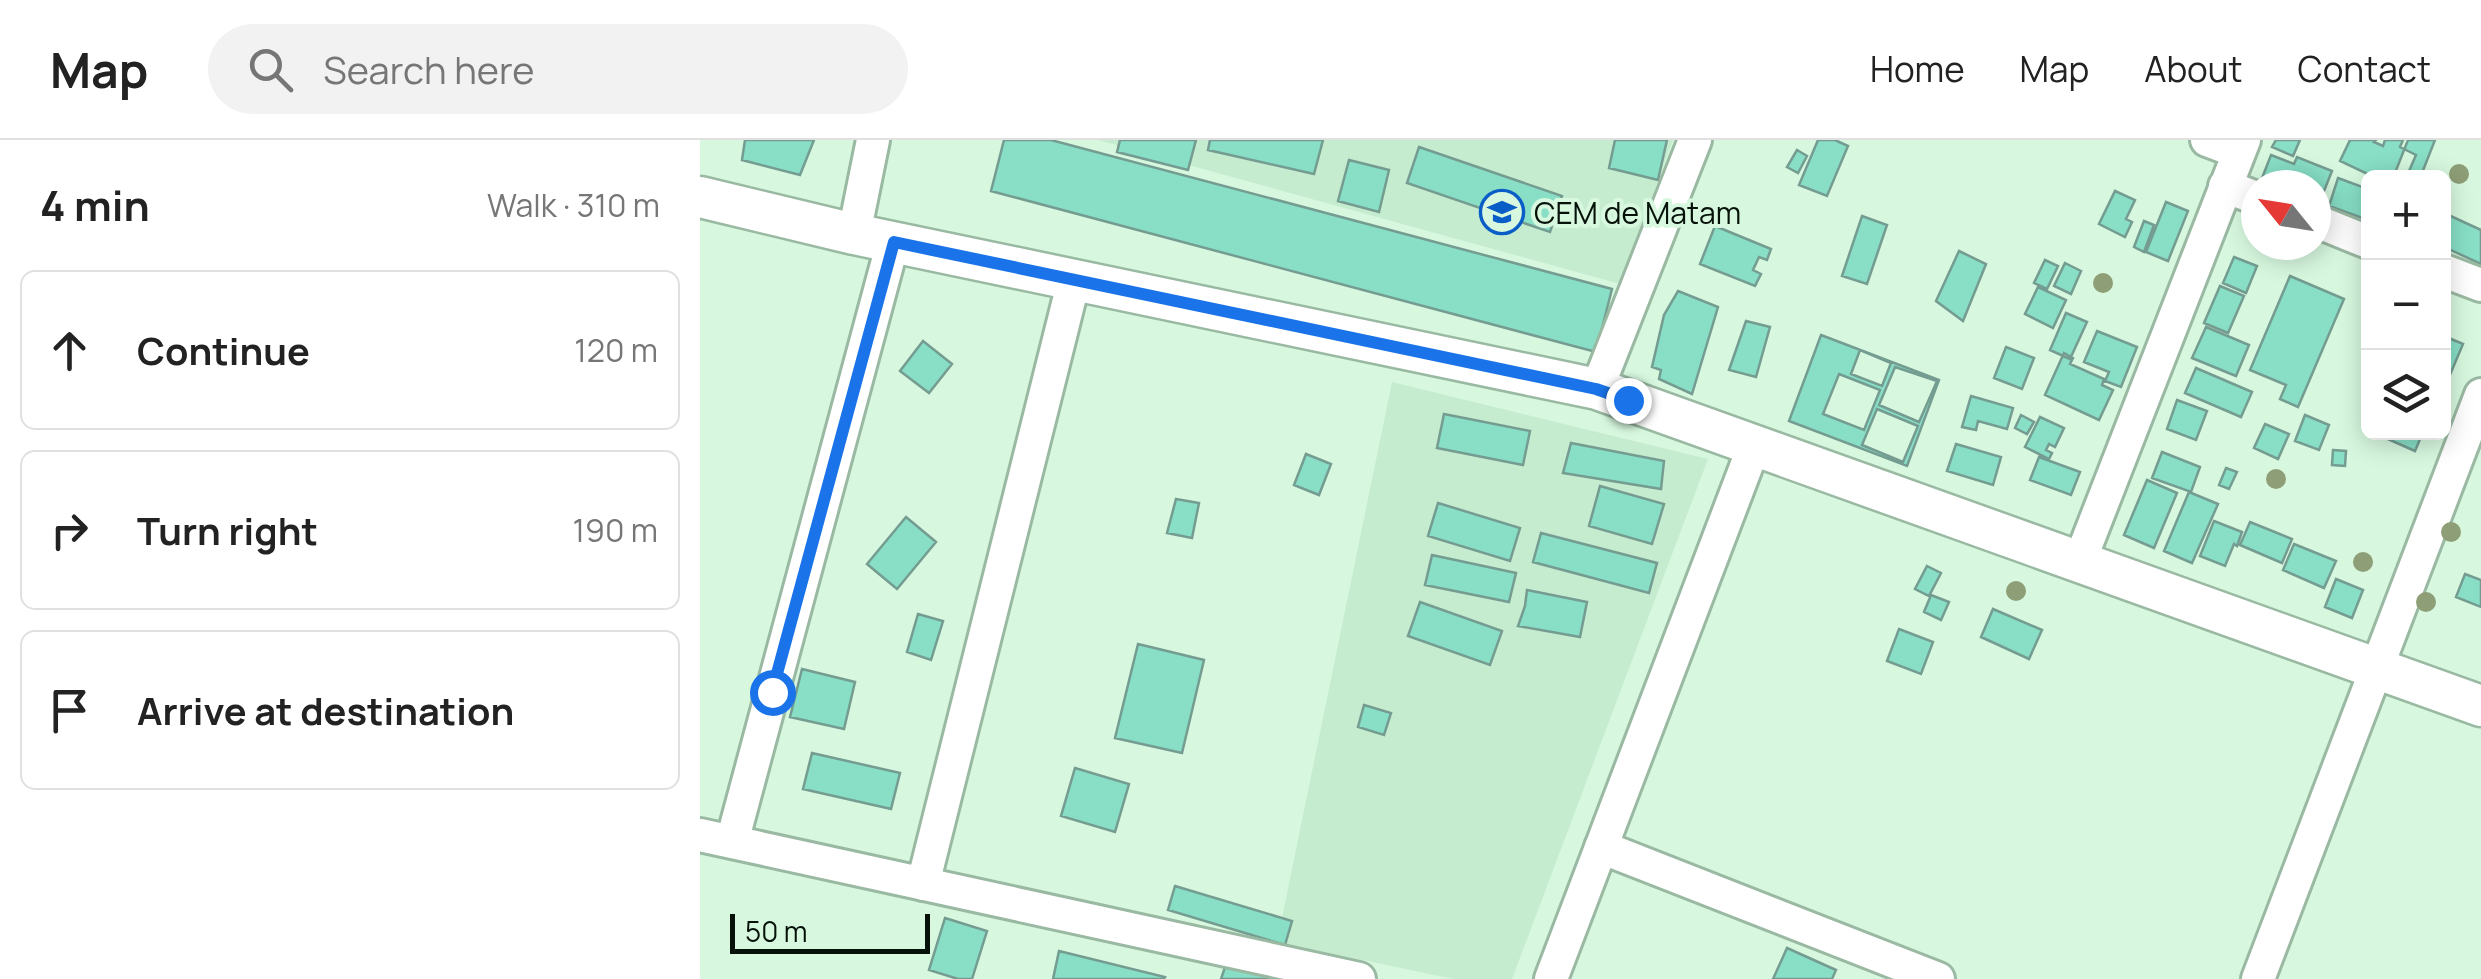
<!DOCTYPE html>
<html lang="en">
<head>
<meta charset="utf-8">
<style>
	:root { --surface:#fff; --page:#f2f2f2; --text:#222; --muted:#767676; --line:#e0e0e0 }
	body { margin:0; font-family:Manrope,sans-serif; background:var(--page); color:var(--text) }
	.controls { position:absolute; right:30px; top:30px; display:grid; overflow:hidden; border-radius:15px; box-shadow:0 5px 25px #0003 }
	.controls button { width:90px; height:90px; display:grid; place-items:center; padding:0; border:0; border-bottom:2px solid var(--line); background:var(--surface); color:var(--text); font:50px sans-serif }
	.compass { position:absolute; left:1541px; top:30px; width:90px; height:90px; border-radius:50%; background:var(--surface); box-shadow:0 5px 25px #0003; rotate:300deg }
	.scale { position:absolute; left:30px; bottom:25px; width:200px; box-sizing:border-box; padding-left:10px; border:5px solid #061109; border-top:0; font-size:28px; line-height:35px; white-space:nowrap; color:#061109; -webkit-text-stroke:8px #d7f8df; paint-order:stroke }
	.stop { position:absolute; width:30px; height:30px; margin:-22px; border:8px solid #1a73e8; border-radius:50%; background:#fff }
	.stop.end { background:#1a73e8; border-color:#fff; box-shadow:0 2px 10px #0008 }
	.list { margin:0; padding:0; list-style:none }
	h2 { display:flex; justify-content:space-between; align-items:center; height:130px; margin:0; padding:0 40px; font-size:42px }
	h2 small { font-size:32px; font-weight:400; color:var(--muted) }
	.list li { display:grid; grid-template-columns:65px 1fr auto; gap:30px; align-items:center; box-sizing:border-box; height:160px; margin:0 20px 20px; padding:0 20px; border:2px solid var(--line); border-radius:15px }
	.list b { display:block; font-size:38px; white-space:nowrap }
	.list em { font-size:32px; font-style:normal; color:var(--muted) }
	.icon { flex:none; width:55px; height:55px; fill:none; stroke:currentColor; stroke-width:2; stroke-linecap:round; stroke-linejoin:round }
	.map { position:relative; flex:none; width:1781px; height:839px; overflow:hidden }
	header { display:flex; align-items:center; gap:60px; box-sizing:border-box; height:140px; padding:0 50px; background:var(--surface); border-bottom:2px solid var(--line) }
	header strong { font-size:48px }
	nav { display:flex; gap:55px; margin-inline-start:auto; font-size:35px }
	.search { width:700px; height:90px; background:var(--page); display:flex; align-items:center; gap:25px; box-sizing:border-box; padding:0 35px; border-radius:55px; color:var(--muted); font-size:38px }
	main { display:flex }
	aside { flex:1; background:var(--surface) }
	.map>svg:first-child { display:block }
	.built { fill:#c5eccf }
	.building { fill:#88dfc6; stroke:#749c90; stroke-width:2.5; fill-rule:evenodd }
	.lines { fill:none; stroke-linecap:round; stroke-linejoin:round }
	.minor-casing { stroke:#9ab9a2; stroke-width:38 }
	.tertiary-casing { stroke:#9ab9a2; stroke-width:45 }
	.minor { stroke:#fff; stroke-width:32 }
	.tertiary { stroke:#fff; stroke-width:40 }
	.tree { fill:#8e9e76 }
	.route { stroke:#1a73e8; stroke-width:12 }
	.labels { text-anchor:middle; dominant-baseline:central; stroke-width:8; stroke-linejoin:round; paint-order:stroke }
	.poi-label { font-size:30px; fill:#061109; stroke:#d7f8df; text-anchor:start }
</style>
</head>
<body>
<header>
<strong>Map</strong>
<div class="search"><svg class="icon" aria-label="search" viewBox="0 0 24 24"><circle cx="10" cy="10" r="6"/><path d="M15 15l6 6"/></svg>Search here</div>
<nav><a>Home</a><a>Map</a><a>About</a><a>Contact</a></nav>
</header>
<main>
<aside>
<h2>4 min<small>Walk · 310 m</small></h2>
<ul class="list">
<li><svg class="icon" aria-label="ahead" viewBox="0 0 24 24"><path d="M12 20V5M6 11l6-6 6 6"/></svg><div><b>Continue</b></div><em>120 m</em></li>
<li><svg class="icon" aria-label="right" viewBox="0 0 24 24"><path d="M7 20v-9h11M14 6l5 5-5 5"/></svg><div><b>Turn right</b></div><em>190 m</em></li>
<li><svg class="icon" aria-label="arrive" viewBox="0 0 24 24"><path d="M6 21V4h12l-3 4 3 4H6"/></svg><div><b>Arrive at destination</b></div></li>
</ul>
</aside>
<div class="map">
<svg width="1781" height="839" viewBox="0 0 1781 839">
	<rect width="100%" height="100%" fill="#d7f8df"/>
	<path class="built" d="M398,0H973L920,144Z
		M692,242L1008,319L812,839H753L577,802Z"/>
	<path class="building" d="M45,0H114L100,35L42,20Z
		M304,0H351L912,149L896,212L291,51Z
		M420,0H496L488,30L417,12Z
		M510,0H623L614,34L508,10Z
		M915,0H967L958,40L909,28Z
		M1118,0H1135L1148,6L1127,56L1099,45Z
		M1576,0H1600L1593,16L1572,7Z
		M1650,0H1676L1674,2L1683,6L1685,0H1703L1700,7L1716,15L1706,38H1676L1640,21Z
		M1708,0H1735L1720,38H1693Z
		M719,7L862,56L850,92L707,43Z
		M1097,10L1107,16L1098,33L1087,27Z
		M1571,15L1594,24L1597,17L1632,31L1620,61L1616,60V45H1579L1562,38Z
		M649,20L689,30L679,72L638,61Z
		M1638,38L1668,49V80L1629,66Z
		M1415,51L1435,60L1426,79L1432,82L1425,97L1399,84Z
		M1466,62L1488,71L1468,121L1446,112Z
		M1744,73L1781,90V124L1744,107Z
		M1162,76L1187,85L1167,144L1142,136Z
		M1444,81L1454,85L1444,112L1434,107Z
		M1015,86L1071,109L1067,120L1059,117L1053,130L1061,134L1055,146L1000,124Z
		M1259,111L1286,124L1263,181L1236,161Z
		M1534,117L1557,126L1546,153L1523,143Z
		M1345,120L1358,126L1347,149L1334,143Z
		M1365,123L1381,131L1371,154L1354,146Z
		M1590,136L1644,159L1598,267L1580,259L1586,245L1550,230Z
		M1520,146L1544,156L1528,193L1504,183Z
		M1338,147L1366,160L1353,188L1325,174Z
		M978,151L1018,167L992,254L959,239L961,230L952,227L964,175Z
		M1366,173L1387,182L1370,219L1350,210Z
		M1046,181L1070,187L1056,237L1029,230Z
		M1506,187L1549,205L1536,236L1492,218Z
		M1397,191L1437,207L1421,247L1405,241L1409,232L1384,222Z
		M1121,195L1239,240L1207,326L1089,281ZM1160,210L1191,223L1182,246L1151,234ZM1195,227L1237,241L1219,282L1179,265ZM1139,234L1180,250L1164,290L1123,274ZM1177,269L1218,286L1203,322L1162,305Z
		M1744,196L1763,204L1744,249Z
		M223,201L252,224L229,253L200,231Z
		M1306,207L1334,218L1322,249L1294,238Z
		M1364,213L1373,218L1370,224L1404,239L1402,245L1413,250L1399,280L1345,255Z
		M1496,228L1552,252L1541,277L1485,253Z
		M1271,256L1313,268L1307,289L1278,281L1276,290L1262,287Z
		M1477,260L1507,271L1496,300L1467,289Z
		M744,274L830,291L823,325L737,308Z
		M1321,275L1334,282L1327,294L1315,288Z
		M1605,275L1629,285L1619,310L1595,301Z
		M1340,277L1364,288L1355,307L1349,304L1346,310L1352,313L1349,319L1325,307Z
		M1565,284L1589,294L1578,319L1554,308Z
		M1672,292H1723L1715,311Z
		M871,303L964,321L961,349L863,333Z
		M1256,304L1301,317L1293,345L1247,331Z
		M1633,310L1646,311L1645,326L1632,325Z
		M1462,312L1500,327L1491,352L1452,338Z
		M606,314L631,324L619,355L594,345Z
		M1339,317L1380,332L1371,355L1330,340Z
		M1526,328L1537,332L1529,349L1519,345Z
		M1447,340L1477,353L1454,408L1424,395Z
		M900,346L964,364L952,404L889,386Z
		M1489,352L1518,364L1492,423L1464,411Z
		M476,359L499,363L492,398L467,393Z
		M738,363L820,388L810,421L728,396Z
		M206,377L236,402L197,449L167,424Z
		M1514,381L1542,392L1537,406L1534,404L1525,426L1500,416Z
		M1550,382L1592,399L1582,423L1540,405Z
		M841,393L957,423L949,453L833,422Z
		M1594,404L1636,421L1624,448L1583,430Z
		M732,415L816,433L809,462L725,445Z
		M1227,426L1241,433L1229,456L1215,449Z
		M1765,434L1781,440V467L1756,457Z
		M1636,439L1663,450L1652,478L1625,467Z
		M827,450L887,462L880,497L818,486L825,466Z
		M1231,455L1249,462L1241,480L1224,472Z
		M720,462L802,491L790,525L708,496Z
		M1293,469L1342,490L1329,519L1281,497Z
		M218,474L243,481L231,520L207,512Z
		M1199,489L1233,502L1221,534L1187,521Z
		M438,504L504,520L482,613L415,598Z
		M102,529L155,542L144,589L90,577Z
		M664,565L691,573L684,595L658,587Z
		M112,613L200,633L191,669L103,649Z
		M375,628L429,644L415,692L361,676Z
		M475,746L592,781L585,805L468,770Z
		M245,778L287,791L272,839H258L229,830Z
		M1087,808L1136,830L1132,839H1073Z
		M359,811L465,837L464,839H353Z
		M527,821L579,838V839H521Z"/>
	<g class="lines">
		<defs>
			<path id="minor" d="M1507,0L1539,12
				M1525,46L1556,58
				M1616,81L1668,102
				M154,94L173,0
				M1744,131L1781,145
				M897,249L995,0
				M1379,423L1544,0
				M0,695L659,839
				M32,702L193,102
				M901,707L1238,839
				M223,744L374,140
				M851,839L1054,306
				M1558,839L1781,255"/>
			<path id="tertiary" d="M0,57L154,94L897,249L1781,566"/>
		</defs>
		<use href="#minor" class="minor-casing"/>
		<use href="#tertiary" class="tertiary-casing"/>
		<use href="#minor" class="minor"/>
		<use href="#tertiary" class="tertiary"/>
	</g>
	<g class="tree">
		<circle cx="1759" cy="34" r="10"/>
		<circle cx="1403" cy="143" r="10"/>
		<circle cx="1576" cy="339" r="10"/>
		<circle cx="1751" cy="392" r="10"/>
		<circle cx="1663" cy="422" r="10"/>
		<circle cx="1316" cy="451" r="10"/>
		<circle cx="1726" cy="462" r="10"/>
	</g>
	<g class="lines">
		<path class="route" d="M72,552L194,102L896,249L928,260"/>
	</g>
	<defs>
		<symbol id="school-ring" viewBox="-11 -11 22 22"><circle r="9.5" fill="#d7f8df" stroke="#0a5dc6" stroke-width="1.5"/><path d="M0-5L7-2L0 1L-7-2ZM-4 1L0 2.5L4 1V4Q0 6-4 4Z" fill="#0a5dc6"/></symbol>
	</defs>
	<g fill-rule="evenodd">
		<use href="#school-ring" x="777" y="47" width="50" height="50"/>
	</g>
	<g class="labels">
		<g class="poi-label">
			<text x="834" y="72">CEM de Matam</text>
		</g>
	</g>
</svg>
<div class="controls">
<button>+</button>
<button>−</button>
<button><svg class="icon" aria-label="layers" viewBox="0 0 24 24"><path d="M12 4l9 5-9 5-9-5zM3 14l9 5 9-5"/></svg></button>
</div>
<svg class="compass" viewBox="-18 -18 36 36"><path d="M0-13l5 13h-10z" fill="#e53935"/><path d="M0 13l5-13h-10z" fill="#767676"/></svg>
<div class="scale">50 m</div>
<div class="stop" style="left:72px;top:552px"></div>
<div class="stop end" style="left:928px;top:260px"></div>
</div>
</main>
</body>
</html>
